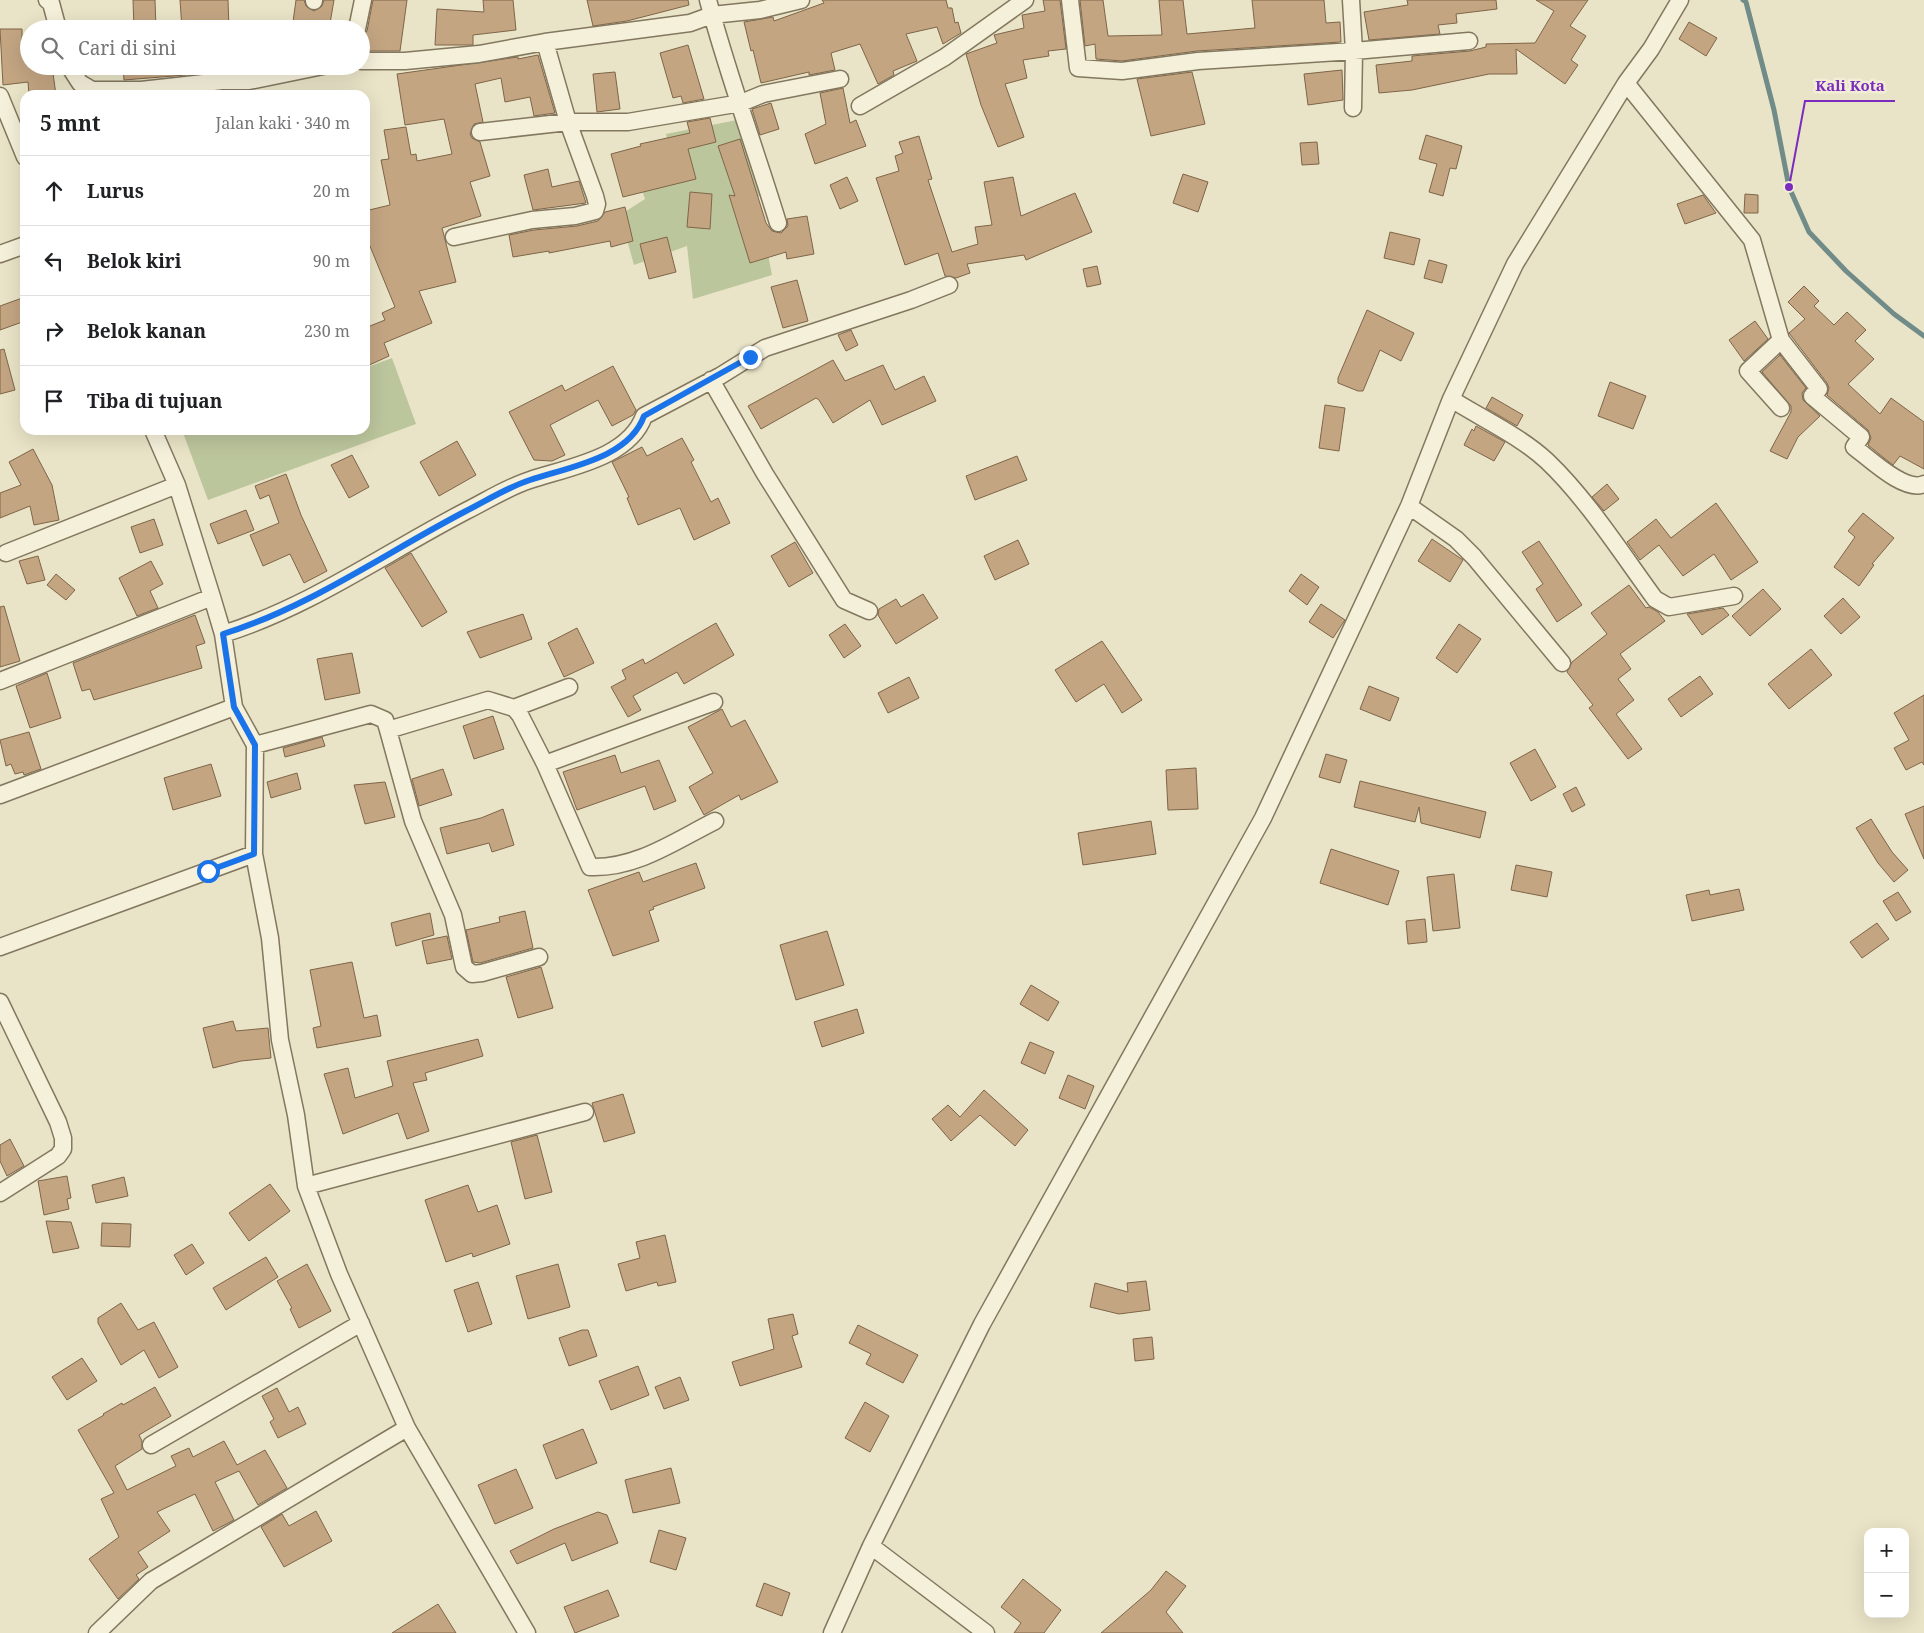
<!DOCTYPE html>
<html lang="id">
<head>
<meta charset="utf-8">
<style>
	:root { --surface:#fff; --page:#f2f2f2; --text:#202124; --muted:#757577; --line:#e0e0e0 }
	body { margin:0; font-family:"Noto Serif",serif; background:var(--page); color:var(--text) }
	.controls { position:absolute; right:15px; bottom:15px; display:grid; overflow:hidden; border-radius:10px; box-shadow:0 5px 20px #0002 }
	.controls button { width:45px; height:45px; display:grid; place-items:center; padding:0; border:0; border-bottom:1px solid var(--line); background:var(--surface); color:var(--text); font:25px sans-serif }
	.stop { position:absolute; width:15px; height:15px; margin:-11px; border:4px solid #1a73e8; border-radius:50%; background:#fff }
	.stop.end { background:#1a73e8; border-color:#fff; box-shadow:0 1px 5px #0008 }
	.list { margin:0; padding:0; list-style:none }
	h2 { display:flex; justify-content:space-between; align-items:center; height:65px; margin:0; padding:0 20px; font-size:21px }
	h2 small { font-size:16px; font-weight:400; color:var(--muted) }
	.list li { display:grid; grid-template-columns:32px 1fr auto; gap:15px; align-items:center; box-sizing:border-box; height:70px; padding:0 20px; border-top:1px solid var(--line) }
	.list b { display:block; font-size:19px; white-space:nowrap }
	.list em { font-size:16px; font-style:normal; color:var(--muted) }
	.icon { flex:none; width:28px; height:28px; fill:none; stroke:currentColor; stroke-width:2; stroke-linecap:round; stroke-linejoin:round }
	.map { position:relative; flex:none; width:1924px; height:1633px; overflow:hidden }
	.search { position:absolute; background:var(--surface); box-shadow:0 5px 20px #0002; left:20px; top:20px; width:350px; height:55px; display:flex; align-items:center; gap:12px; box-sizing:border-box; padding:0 18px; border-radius:28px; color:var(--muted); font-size:19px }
	.panel { position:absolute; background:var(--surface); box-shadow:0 5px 20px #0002; left:20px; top:90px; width:350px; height:345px; border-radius:15px }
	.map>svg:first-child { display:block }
	.green { fill:#bcc69d }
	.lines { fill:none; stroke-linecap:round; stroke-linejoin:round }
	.stream { stroke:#708b88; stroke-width:5 }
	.building { fill:#c3a582; stroke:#7f6547 }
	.minor-casing { stroke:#83775f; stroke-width:19 }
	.minor { stroke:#f5f0da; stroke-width:16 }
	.route { stroke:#1a73e8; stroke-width:6 }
	.leader { fill:none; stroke:#7b2cbf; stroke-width:2 }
	.callout-dot { fill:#7b2cbf; stroke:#f1edd6; stroke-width:2 }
	.callout-label { font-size:15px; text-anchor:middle; font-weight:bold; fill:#7b2cbf; stroke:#f1edd6; stroke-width:5; stroke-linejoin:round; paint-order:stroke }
</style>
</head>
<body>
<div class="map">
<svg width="1924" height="1633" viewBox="0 0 1924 1633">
	<rect width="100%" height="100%" fill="#e9e4c7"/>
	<path class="green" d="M742,119L770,192L757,197L772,275L693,299L687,246L634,265L620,215L645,199L636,172L671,157L666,134Z
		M392,358L416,424L208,500L182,430H365V368Z"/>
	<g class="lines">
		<path class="stream" d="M1743,0L1746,2L1774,110L1789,187L1809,232L1846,271L1894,314L1924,336"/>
	</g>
	<path class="building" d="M133,0H155L156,29H134Z
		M180,0H228L229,29H182Z
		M296,0H304L306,6L314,11L322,6L324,0H334L329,29H292Z
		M373,0H407L400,51H361V38L367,31Z
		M483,0H513L516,30L473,35V45H435L437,9L484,12Z
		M587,0H688L689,5L627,21L593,26Z
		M822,0H946L948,8H952L955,23L958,22L961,33L943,44L937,27L906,34L917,61L893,71L894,75L878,84L860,44L831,53L835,70L809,75V72L761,83L753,50L751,51L744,22L773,17L774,21L824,3Z
		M1043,0H1060L1066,49L1048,51L1049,56L1023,60L1027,78L1005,84L1024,137L998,147L981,105L966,54L997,43L994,35L1024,28L1022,15L1045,11Z
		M1080,0H1103L1108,36L1162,35L1159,0H1183L1187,34L1255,28L1252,0H1324L1326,23L1340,22L1341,42L1197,51L1122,61L1096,59L1095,44L1085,46Z
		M1407,0H1496L1497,9L1456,14L1457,23L1438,25L1440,34L1369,40L1364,12L1408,5Z
		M1536,0H1588L1570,26L1586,36L1571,60L1578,65L1565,84L1516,49L1517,74H1489L1412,90L1379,93L1376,65L1412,61V56L1470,51L1486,47V44L1535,43L1554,11Z
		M1689,22L1717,38L1706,56L1679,39Z
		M0,29H22V53L29,52V66H52L56,95H29L28,82L3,85Z
		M688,45L704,99L683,103L681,96L673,98L660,53Z
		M538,55L555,113L534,116L530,97L505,102L501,78L475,84L483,122L474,124L470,134L472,138L480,142L490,176L470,182L481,216L442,228L456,282L419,291L432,323L384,343L389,356L365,367V328L385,320L382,313L395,307L365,234V211L390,205L381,160L389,159L384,130L406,127L411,155L416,154L417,161L452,154L444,119L405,125L397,74L518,57V59Z
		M123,66H185L186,75L124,80Z
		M1342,70L1343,100L1308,105L1304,74Z
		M615,72L620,109L597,112L593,74Z
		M1192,72L1205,124L1151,136L1137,79Z
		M843,88L850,123L856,120L866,146L815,164L805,134L826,124L820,93Z
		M771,103L779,129L760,135L752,109Z
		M710,118L716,142L688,149L696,179L623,197L611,154L641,146L640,144L690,133L687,122Z
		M1426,135L1462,146L1456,169L1450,168L1443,196L1429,192L1437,164L1419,159Z
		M919,136L932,179L928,180L952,252L978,244L975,227L992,225L984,182L1013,177L1021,216L1075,193L1092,232L1026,260L1024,255L967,264L970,273L956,278L945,276L938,253L905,265L876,178L899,171L895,156L903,153L899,142Z
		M740,139L766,223L772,231L781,233L788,226L787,219L807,216L814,254L787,259L786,252L750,263L729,195L735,196L718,146Z
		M1317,142L1319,164L1302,165L1300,143Z
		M548,169L552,187L579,181L586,203L533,210L524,175Z
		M1183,174L1208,182L1198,212L1173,203Z
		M847,177L858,201L840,209L830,185Z
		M690,192L712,194L710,229L687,227Z
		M1745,194L1758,195V213H1744Z
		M1703,195L1716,213L1685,224L1677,204Z
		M625,207L633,241L611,247L610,241L549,253V251L513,257L509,235L534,230L577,226L598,221L605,212Z
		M1390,232L1420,239L1414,265L1384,258Z
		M667,237L676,272L649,279L640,244Z
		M1429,260L1447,265L1442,283L1424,278Z
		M1097,266L1101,284L1087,287L1083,269Z
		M797,280L808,321L783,328L771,287Z
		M1804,286L1819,301L1814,306L1834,325L1847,312L1866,330L1855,341L1874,359L1848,384L1880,414L1891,398L1924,422V469L1900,456L1893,465L1884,458L1868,445L1871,438L1868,430L1827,395L1829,388L1827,383L1789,333L1805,319L1788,302Z
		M25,297V321L0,330V306Z
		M1367,310L1414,333L1401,361L1380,350L1363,391H1358L1338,383V378Z
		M1755,321L1768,339L1744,361L1729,340Z
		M851,330L858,345L846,351L838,335Z
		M4,349L15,390L0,394V350Z
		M1780,355L1806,388L1802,393L1803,400L1820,416L1798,437L1787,459L1770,451L1791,412V406L1762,372Z
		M833,360L845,381L883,365L895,390L924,376L936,401L882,425L870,400L833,423L819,400L816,398L761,429L748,406Z
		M613,366L636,410L633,415L612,426L598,400L550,425L565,455L552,461L534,460L509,412L562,385L565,391Z
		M1610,382L1646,396L1633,429L1598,416Z
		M1492,397L1523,415L1517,426L1486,408Z
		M1325,405L1345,408L1339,451L1319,448Z
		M1476,426L1505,442L1494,461L1464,445L1472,429L1474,431Z
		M682,438L694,460L691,462L711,502L718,498L730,523L694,540L680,508L638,525L627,498L629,497L612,462L642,447L647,456Z
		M457,441L476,475L439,496L420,462Z
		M33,449L52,485L59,520L34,525L30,506L0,518V493L21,485L9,462Z
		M352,455L369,487L349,498L331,465Z
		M1017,456L1027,480L975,500L966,476Z
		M286,474L301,515L327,571L304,583L290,554L263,566L250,535L279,523L269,495L260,499L255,486Z
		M1607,484L1619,499L1604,511L1592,497Z
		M1716,503L1758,562L1731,580L1714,554L1683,576L1659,545L1640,560L1627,542L1656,519L1671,538Z
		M246,510L254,530L218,544L210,524Z
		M1863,513L1894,538L1872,564L1874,565L1859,586L1834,567L1855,537L1848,531Z
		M154,519L163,545L140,553L131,527Z
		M1432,539L1463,560L1450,582L1418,561Z
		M1018,540L1029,564L995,580L984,556Z
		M1539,541L1582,605L1557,622L1536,589L1543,584L1522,552Z
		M795,542L813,573L789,587L771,556Z
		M411,553L447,612L422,627L385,568Z
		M38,556L45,580L27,584L19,561Z
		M151,561L163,584L150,591L158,608L137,616L119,578Z
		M56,574L75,590L66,600L47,585Z
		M1301,574L1319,587L1307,605L1289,591Z
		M1629,585L1646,608L1649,607L1658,612L1665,621L1620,654L1631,669L1618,679L1634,700L1616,714L1642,749L1628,759L1589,708L1593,705L1567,672L1572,662L1607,634L1591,613Z
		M1763,589L1781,609L1750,636L1732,616Z
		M923,594L938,618L896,644L878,615L879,609L896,599L901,607Z
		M1843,598L1860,617L1841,634L1824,616Z
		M1321,604L1345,620L1333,638L1309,622Z
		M4,606L20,661L0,667V607Z
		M1723,608L1729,615L1702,635L1687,614Z
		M523,614L532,639L480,658L467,632Z
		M195,615L205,643L196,646L202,668L94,700L90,689L82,691L73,663Z
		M716,623L734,655L684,684L677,672L633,696L641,710L628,717L611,687L626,679L622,670L643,659L645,664Z
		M845,624L861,646L844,658L829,635Z
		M1459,624L1481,639L1457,673L1436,658Z
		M577,628L594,663L564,677L548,643Z
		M1102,641L1142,700L1122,713L1104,684L1076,702L1055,670Z
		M1811,649L1832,675L1789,709L1768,684Z
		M352,653L360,693L325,700L317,659Z
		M47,673L61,718L30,728L16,686Z
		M1700,676L1713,694L1681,717L1668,699Z
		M909,677L919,698L888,713L878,693Z
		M1369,686L1399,698L1390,721L1360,709Z
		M1924,695V765L1922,762L1906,770L1894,748L1909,740L1894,713Z
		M722,709L731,727L745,720L778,782L741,800L739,795L704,815L689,787L713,773L688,727Z
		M493,716L504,749L474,759L463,726Z
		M29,732L41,769L24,775L23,772L15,774L11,764L6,766L0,740Z
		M322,737L325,746L285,757L283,748Z
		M1535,749L1556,787L1531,801L1510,763Z
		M1326,754L1347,760L1340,783L1319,777Z
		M615,755L621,773L659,760L676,801L654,810L645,786L577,810L563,772Z
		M211,764L221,796L173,810L164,778Z
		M1196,768L1198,809L1168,810L1166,770Z
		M443,769L452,795L419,806L412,779Z
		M297,773L301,789L271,798L267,782Z
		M1360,781L1486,812L1480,838L1421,823L1419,807L1415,822L1354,807Z
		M385,782L395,817L365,824L354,785Z
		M1576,787L1585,805L1572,812L1563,794Z
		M1924,806V859L1905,814Z
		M503,809L514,845L492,852L489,843L447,854L440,828L481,818Z
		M1871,819L1892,852L1908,870L1894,882L1878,863L1856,828Z
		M1151,821L1156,854L1083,865L1078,833Z
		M1331,849L1399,871L1388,905L1320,883Z
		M696,863L705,888L653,907L654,909L649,911L659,941L613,956L588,890L639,872L643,882Z
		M1516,865L1552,872L1547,897L1511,890Z
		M1454,874L1460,928L1433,931L1427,877Z
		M1739,889L1744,910L1692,921L1686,895L1709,890L1710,895Z
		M1898,892L1911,912L1896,921L1883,901Z
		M525,911L533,948L480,963L473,962L466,930L500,922L499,917Z
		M430,913L434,935L396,946L391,923Z
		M1425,919L1427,942L1408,944L1406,921Z
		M1877,923L1889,939L1862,958L1850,942Z
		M827,931L844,985L796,1000L780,945Z
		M447,936L452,959L427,964L422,941Z
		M352,962L364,1018L377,1015L381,1036L317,1048L313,1028L321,1026L310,970Z
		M541,967L553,1008L518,1018L506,977Z
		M1031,985L1059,1002L1048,1021L1020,1004Z
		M857,1009L864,1033L822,1047L814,1022Z
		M233,1021L236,1031L268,1028L271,1058L241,1061L213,1068L203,1028Z
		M478,1039L483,1056L425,1073L427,1080L413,1083L429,1131L407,1139L398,1113L343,1134L324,1074L348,1068L355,1098L393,1086L387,1061Z
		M1030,1042L1054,1052L1045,1074L1021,1063Z
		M1068,1075L1094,1086L1085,1109L1059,1098Z
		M984,1090L1028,1130L1015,1146L980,1115L951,1141L932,1119L948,1105L960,1117Z
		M623,1094L635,1133L604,1142L592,1103Z
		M537,1135L552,1192L525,1199L511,1142Z
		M10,1139L24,1166L7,1176L0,1161V1145Z
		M67,1176L71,1198L67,1199L69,1209L44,1215L38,1181Z
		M124,1177L128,1196L96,1203L92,1185Z
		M270,1184L290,1211L249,1241L229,1213Z
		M468,1185L478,1212L497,1205L510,1244L473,1257L472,1253L446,1262L425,1200Z
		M46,1221L71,1222L79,1248L53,1253Z
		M102,1223L131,1224L130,1247L101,1246Z
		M665,1235L676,1282L658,1286L657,1282L626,1291L618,1264L640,1258L636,1242Z
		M192,1244L204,1263L186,1275L174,1255Z
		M266,1257L278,1277L226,1310L213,1288Z
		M307,1264L331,1311L299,1328L290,1309L292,1308L277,1281Z
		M558,1264L570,1307L528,1319L516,1276Z
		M1146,1281L1150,1310L1119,1314L1090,1307L1095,1283L1128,1292L1127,1283Z
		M478,1282L492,1324L468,1332L454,1290Z
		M121,1303L138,1330L154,1322L178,1367L159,1378L144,1350L121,1365L98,1323V1318Z
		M793,1314L798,1334L792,1336L802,1367L740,1386L732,1362L774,1349L768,1319Z
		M858,1325L918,1355L903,1383L866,1364L871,1354L849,1343Z
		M582,1330H588L597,1356L569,1366L559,1338Z
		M1152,1337L1154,1359L1135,1361L1133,1339Z
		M82,1358L97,1381L67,1400L52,1377Z
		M638,1366L649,1395L611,1410L599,1381Z
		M680,1377L689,1400L664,1409L655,1387Z
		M155,1387L171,1416L139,1435L142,1441V1449L115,1466L127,1490L176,1466L171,1456L189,1448L193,1457L224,1441L237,1465L265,1450L287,1488L258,1505L239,1471L215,1482L234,1520L213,1531L195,1494L157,1512L170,1531L138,1552L148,1567L136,1575L139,1579L118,1599L89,1559L119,1537L101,1499L114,1493L78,1430L104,1415L103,1414L122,1403L123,1405Z
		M277,1388L289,1412L298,1407L306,1424L278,1438L270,1422L274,1419L262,1396Z
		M865,1402L889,1416L870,1452L845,1438Z
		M583,1429L597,1463L556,1479L543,1445Z
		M671,1468L680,1503L633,1513L625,1480Z
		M516,1469L533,1508L495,1524L478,1485Z
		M316,1511L332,1541L284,1567L261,1527L282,1514L289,1526Z
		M598,1512L607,1515L618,1543L572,1561L565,1543L517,1564L510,1551L554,1529Z
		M659,1530L686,1538L676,1570L650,1562Z
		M1166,1571L1186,1586L1166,1612L1183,1633H1101L1151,1590Z
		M1023,1579L1061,1610L1044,1633H1014L1021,1623L1001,1607Z
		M764,1583L790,1593L782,1616L756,1606Z
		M608,1590L619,1616L575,1633L564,1607Z
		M438,1604L456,1633H392Z"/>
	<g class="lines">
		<defs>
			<path id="minor" d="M47,0L51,3L58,29
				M708,0C728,75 755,148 778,223
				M1070,0L1078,68L1122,71L1198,61L1354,51L1469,41
				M1351,0L1354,51L1353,108
				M314,1V0
				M357,29L363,0
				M361,61H405L479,54L545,42L690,23L712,15L760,10L801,0
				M69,66L80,83L92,90H141L222,81H249L323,66
				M1626,83L1752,240L1781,340L1748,371L1781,408
				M0,96L25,157
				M860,106L945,57L1025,0
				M480,132L568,122H628L741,103L763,94L840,79
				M454,237L532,220L575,216L595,211L597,204L595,196L568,122L545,42
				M0,254L25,245
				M1781,340L1819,389L1812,396L1861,437L1854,447C1869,458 1905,493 1924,484
				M711,380L765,474L844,600L869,611
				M1451,399C1483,419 1520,436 1547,461C1587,499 1622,554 1655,599L1669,607L1734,596
				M153,430L177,485L212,597L223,634L234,707L255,745L254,854L270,938L280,1040L296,1115L306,1186L339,1274L407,1428L527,1633
				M1409,506L1456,539L1474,557L1562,663
				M6,553L177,485
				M223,634C310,607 385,553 466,511C486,501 508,487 530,480C569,467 629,458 644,416L720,376L765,348L911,300L949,285
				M0,681L212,597
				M714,702L545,764L590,867C636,869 675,841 715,821
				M514,708L569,687
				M388,730L413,821L453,915L464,967L472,974L482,973L539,957
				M255,745L371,714L385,720L388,730L488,700L514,708L520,715L545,764
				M0,795L234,707
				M0,947L254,854
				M0,1002L58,1122L63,1138V1149L58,1156L0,1193
				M306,1186L585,1112
				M151,1445L361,1323
				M871,1546L986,1633
				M97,1633L151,1581L407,1428
				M832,1633L871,1546L982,1324L1263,818L1409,506L1451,399L1515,264L1626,83L1651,49L1680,0"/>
		</defs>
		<use href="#minor" class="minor-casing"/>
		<use href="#minor" class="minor"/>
	</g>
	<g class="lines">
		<path class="route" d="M208,871L254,854L255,745L234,707L223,634C310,607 385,553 466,511C486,501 508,487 530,480C569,467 629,458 644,416L750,357"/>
	</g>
	<path class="leader" d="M1789 187L1805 101H1895"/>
	<circle class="callout-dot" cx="1789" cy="187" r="5"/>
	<g class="callout-label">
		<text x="1850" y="91">Kali Kota</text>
	</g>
</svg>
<div class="controls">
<button>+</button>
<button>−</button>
</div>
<div class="stop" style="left:208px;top:871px"></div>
<div class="stop end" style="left:750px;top:357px"></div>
<div class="search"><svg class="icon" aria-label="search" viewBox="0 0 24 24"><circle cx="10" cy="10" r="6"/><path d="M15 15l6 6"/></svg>Cari di sini</div>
<section class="panel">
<h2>5 mnt<small>Jalan kaki · 340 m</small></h2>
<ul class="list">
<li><svg class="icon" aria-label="ahead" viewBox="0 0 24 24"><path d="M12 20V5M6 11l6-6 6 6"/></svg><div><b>Lurus</b></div><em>20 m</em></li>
<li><svg class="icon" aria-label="left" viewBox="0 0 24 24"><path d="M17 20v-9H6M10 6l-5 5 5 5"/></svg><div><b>Belok kiri</b></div><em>90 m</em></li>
<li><svg class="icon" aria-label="right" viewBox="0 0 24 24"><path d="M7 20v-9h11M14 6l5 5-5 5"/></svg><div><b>Belok kanan</b></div><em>230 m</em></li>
<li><svg class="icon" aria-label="arrive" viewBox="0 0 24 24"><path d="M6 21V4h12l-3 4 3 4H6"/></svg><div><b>Tiba di tujuan</b></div></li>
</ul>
</section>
</div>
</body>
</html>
